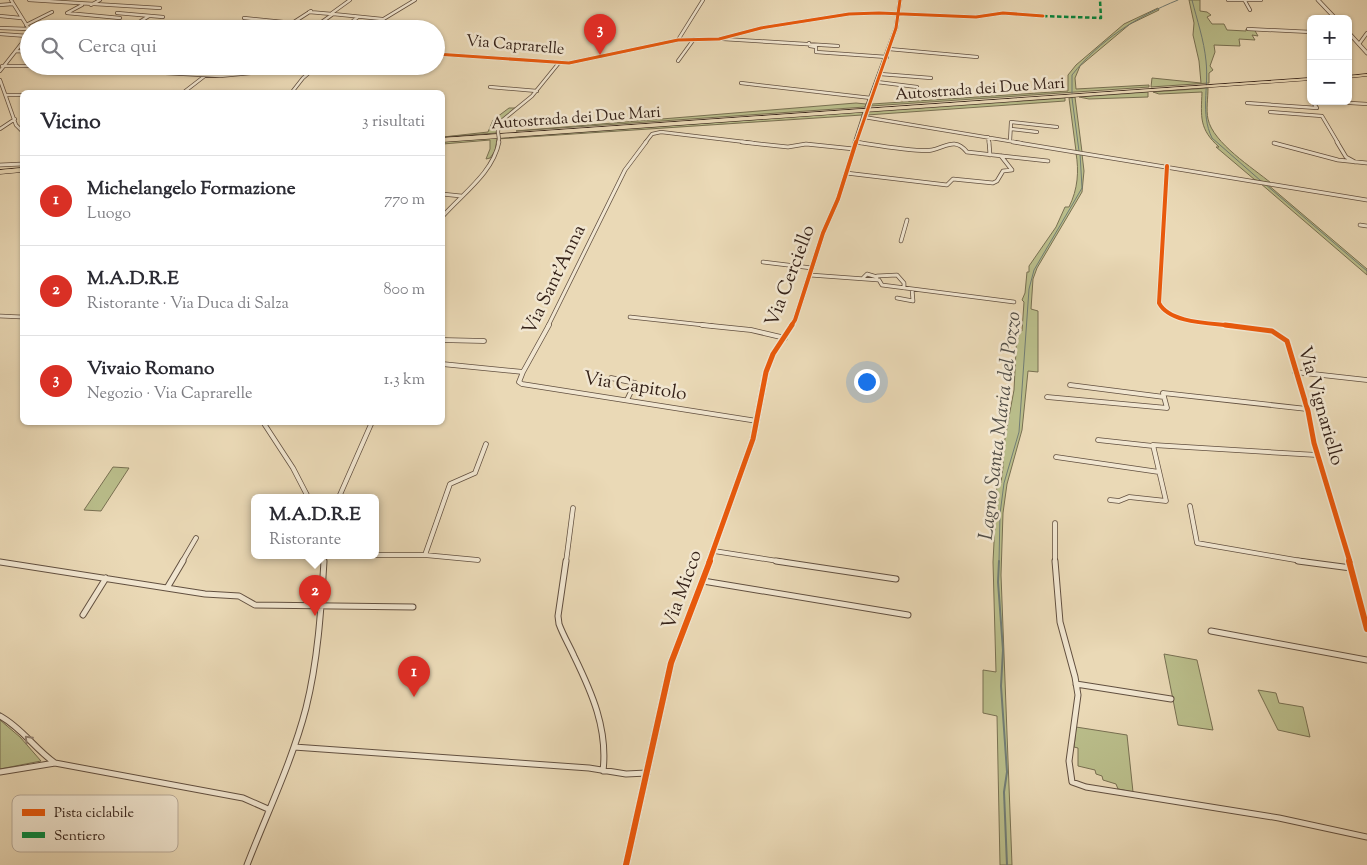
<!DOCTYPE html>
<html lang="it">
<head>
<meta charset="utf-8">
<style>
	:root { --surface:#fff; --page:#f2f2f3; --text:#2b2b33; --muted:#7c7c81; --line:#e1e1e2; --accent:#d93025 }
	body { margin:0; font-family:"Sorts Mill Goudy",serif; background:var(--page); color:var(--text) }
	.controls { position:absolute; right:15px; top:15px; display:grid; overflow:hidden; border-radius:8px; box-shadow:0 1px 4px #0004 }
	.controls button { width:45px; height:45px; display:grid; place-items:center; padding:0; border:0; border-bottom:1px solid var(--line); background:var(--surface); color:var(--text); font:25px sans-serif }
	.you { position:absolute; left:866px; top:381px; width:18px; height:18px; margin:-12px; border:4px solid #fff; border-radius:50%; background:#1a73e8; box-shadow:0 0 0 8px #1a73e833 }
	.badge { display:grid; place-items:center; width:32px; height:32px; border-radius:50%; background:var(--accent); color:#fff; font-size:16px; font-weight:700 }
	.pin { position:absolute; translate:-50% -41px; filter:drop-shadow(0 1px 2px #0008) }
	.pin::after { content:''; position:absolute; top:26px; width:18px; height:15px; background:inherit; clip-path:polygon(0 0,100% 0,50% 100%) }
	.popup { position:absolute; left:251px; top:494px; width:128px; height:65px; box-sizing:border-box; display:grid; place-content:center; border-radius:8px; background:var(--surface); filter:drop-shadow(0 1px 4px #0005); font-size:16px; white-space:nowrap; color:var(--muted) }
	.popup b { font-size:19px; color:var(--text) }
	.popup::after { content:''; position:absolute; left:50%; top:100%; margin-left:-10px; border:10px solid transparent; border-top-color:var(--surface) }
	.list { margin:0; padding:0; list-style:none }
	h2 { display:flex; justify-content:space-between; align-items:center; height:65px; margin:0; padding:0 20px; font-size:21px }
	h2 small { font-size:16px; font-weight:400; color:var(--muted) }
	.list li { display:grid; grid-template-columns:32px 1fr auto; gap:15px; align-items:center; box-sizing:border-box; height:90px; padding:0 20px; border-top:1px solid var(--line) }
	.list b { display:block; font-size:19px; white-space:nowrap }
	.list p { margin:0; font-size:16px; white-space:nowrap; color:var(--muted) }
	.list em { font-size:16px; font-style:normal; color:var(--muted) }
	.icon { flex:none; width:28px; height:28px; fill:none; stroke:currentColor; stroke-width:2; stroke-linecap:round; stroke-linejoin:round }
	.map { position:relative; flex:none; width:1367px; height:865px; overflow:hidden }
	.search { position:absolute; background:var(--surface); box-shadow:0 1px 4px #0004; left:20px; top:20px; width:425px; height:55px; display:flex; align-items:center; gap:12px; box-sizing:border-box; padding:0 18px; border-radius:28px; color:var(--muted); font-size:19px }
	.panel { position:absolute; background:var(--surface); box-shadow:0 1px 4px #0004; left:20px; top:90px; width:425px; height:335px; border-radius:8px }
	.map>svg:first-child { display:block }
	.green { fill:#babe8b; stroke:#787052 }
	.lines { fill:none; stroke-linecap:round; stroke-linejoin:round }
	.stream-far1 { stroke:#717d76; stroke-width:1 }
	.stream { stroke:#717d76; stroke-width:2 }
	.minor-far3-casing { stroke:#625040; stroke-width:4 }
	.minor-far2-casing { stroke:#625040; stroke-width:4.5 }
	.minor-far1-casing { stroke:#625040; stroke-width:5.5 }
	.minor-casing { stroke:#625040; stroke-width:7 }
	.tertiary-far3-casing { stroke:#625040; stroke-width:4.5 }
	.tertiary-far2-casing { stroke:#625040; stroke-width:5 }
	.tertiary-far1-casing { stroke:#625040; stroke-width:7 }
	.tertiary-casing { stroke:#625040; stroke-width:8 }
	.motorway-casing { stroke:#352219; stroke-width:1 }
	.minor-far3 { stroke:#f1e6d0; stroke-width:2.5 }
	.minor-far2 { stroke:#f1e6d0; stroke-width:3 }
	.minor-far1 { stroke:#f1e6d0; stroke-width:4 }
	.minor { stroke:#f1e6d0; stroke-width:5 }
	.tertiary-far3 { stroke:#f1e6d0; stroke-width:3 }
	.tertiary-far2 { stroke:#f1e6d0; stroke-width:4 }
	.tertiary-far1 { stroke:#f1e6d0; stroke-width:5 }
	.tertiary { stroke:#f1e6d0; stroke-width:6 }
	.motorway { fill:#ead9b6; fill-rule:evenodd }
	.minor-bridge-casing { stroke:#625040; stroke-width:4; stroke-linecap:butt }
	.minor-bridge { stroke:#f1e6d0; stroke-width:2.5 }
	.quiet { stroke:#00873e; stroke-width:2.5; stroke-dasharray:4.5 2.5; stroke-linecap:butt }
	.cycleway-far3-casing { stroke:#f1e6d0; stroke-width:5 }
	.cycleway-far2-casing { stroke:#f1e6d0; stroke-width:6 }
	.cycleway-far1-casing { stroke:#f1e6d0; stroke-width:8 }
	.cycleway-casing { stroke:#f1e6d0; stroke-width:9 }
	.cycleway-far3 { stroke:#e8590c; stroke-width:3 }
	.cycleway-far2 { stroke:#e8590c; stroke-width:4 }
	.cycleway-far1 { stroke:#e8590c; stroke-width:5 }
	.cycleway { stroke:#e8590c; stroke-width:6 }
	.oneway { stroke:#938474 }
	.labels { text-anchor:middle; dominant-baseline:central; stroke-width:5; stroke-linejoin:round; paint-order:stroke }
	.far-street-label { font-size:16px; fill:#352219; stroke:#f1e6d0 }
	.street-label { font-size:19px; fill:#352219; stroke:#f1e6d0 }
	.water-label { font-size:20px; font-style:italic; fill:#534f48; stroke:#f1e6d0 }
	.key { fill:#f1e6d0; stroke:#b9ab99; stroke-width:1 }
	.key-label { font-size:14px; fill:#352219 }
</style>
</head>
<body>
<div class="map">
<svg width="1367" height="865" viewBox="0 0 1367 865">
	<rect width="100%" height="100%" fill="#ead9b6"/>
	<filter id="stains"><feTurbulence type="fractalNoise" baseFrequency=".004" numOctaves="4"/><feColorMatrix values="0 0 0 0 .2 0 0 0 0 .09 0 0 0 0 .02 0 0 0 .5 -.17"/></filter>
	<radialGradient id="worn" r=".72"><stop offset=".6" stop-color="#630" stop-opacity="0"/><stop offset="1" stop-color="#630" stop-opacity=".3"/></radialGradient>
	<path class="green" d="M1189,0H1200V11L1207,12L1211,15L1207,17L1212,24H1224L1227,30L1246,31V29H1254L1258,36L1252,35L1255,40L1239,39L1240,46L1214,45L1215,52L1210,66L1213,70L1209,73V83L1151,87L1152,78L1201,83L1199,61L1193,35L1194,23Z
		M1158,8L1159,10L1130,24L1080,66L1075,78L1076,89L1149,85V87L871,106L872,104L1068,91V75L1076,65L1124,24Z
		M1208,88C1208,98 1206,110 1208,119C1213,143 1253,168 1271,183L1255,180L1216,147H1219C1199,129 1201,117 1202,92L1159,94L1153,92Z
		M1148,92V97L1089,99L1079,97Z
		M1075,97L1082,152L1076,151L1069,98Z
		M1065,98V101L867,115L868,112Z
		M856,103L866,104L865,107L516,131Z
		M509,108H515L498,123L496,133L443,137L488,132L493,120Z
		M863,112L862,115L497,139L495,151L490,158L486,159L490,149V140L443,144V142Z
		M1076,153L1082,154L1084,171L1082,192L1037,268L1033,279L1031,309L1038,311V372L1028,371L1022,430L1007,484L1003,513L1001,575L1012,865H1000L997,716L983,713V670L996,672L993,562L997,483H1001L1003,467V449L1014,390L1017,331H1022L1024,302L1022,300L1025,293L1027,272H1029V266L1056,227L1065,207H1069C1078,189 1079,171 1076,153Z
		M1260,183L1267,184L1367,269V275Z
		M113,467L129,468L101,511L84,510Z
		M1164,654L1197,660L1213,730L1178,725Z
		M1258,690L1276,693L1279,703L1303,707L1310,737L1278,730Z
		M0,720L20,737L41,761L0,769Z
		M1076,727L1127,735L1133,792L1118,789L1116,784L1103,780L1102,776L1096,774L1095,770L1078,766V748L1074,747Z"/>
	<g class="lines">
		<path class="stream-far1" d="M1192,0C1197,20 1204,40 1206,61C1209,88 1200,113 1212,138L1261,181
			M1072,93V75C1100,40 1136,17 1178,0
			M1072,98L1079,151
			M1265,184L1367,271
			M999,562L1000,514L1004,483L1019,432L1029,289L1034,270L1082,188L1080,153"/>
		<path class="stream" d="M999,561L998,582L1003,650L1001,686L1007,772L1004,792L1007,865"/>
		<defs>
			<path id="minor-far3" d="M11,0L29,29
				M29,0L160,8
				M1228,0H1261
				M1245,1L1250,10
				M0,5L13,4
				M82,5L67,13L120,18
				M91,5L100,0
				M309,12L332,14
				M117,13L163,17
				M332,13L350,0
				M0,16L21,18
				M244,18L352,29
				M114,22L157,26
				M294,22L311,11
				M136,24L149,16
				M26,25L52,12
				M0,28L29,29
				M344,28L358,17
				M37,29L41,27L61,29
				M312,29L333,14L382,19
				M367,29L415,0
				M1248,29L1311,32
				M0,34L28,36
				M723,39L838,46
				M678,40L703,0
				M809,43L810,46L816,47V52L887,57
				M1359,44L1367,33
				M889,49L977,57
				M16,51L29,52
				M436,54L569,63L678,40L719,39L761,28L849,14L879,13L976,17L1003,13L1043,16
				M678,61L694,39
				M2,66H29
				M38,66L220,76L283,70L363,72L404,66
				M113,66L134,67
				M0,71L29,34
				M880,74L931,78
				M0,80L16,125L22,131
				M877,82L917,87
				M741,83L871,98
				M490,87L537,91
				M184,92L206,75
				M292,92L303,78L317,66
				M6,95H22
				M1318,101L1367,104
				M1247,103L1317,108L1312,101
				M1270,112L1322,116L1338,143
				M864,117L1021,143
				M0,129L15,119
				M1011,129L1037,132
				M498,132L499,123L532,96L558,64
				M988,137L989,143
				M1010,141L1011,122L1057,127
				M855,142L862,143
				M498,143L499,139
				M645,143L652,134L661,132L753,143"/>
			<path id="minor-far2" d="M742,142L788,147L806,144L854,149
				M855,142C870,144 921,153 932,150C946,147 955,137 967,152L1048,161
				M989,142L990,155
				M1013,142L1367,200
				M1337,142L1346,157L1355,162
				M1274,143L1338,160L1367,163
				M0,165L22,164
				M1167,166L1159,303C1170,324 1212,323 1234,326
				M846,173L947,185L953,179L993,183L997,181L1003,171L1012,170L1001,156
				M442,194L461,196
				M442,217C462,194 493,173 499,142
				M1360,225L1367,226
				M901,241L907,220
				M763,262L812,268
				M810,275L879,280L882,285L1014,302
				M877,276L897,275L904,283V288
				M863,278L867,274L877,277
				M897,298L913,301L912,289
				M0,316L22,317
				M630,317L713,326
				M548,326L625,170L646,142"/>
			<path id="minor-far1" d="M702,325L751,330L785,338
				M1225,325L1272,331L1287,341L1308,411L1314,443L1350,562
				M442,340L484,341
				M442,364L523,372L549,325
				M523,372L519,382L522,384L757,421
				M1295,372L1367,380
				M611,378L635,383L627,400
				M1070,385L1164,397
				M1047,397L1167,408L1163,393L1307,409
				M263,422L293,468L308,497
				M1098,440L1153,446
				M1056,457L1159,472
				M339,497L372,422
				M1110,500L1119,501L1129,497L1166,501L1153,445L1317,455
				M1190,506L1197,543L1307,562
				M1055,523V562
				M714,551L784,562
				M375,555H425L478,560
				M425,555L450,484L475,473L486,444
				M182,562L196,538
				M324,562V555
				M566,562L573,508"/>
			<path id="minor" d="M566,561L558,616L559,624C563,635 569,645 574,656C592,693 608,729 603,771
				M776,561L896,579
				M1055,561L1060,622L1075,677L1078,695L1069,761L1072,782L1086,787L1279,818L1367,837
				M1298,561L1351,568
				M1349,561L1367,629
				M0,562L205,594L239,596L255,605L413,607
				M703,581L908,615
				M167,588L183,561
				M83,615L106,578
				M1211,631L1367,660
				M1076,684L1171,699
				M0,716C22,728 35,749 55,763
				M294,747L589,768L626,774L647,773
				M0,772L55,763L243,798L268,809
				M247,865C267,813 292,762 306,708C318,660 321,610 324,561"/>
			<path id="tertiary-far3" d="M1318,0L1336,19
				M1348,32L1367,53
				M867,107L896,28L900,0
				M855,143L865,112"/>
			<path id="tertiary-far2" d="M791,326L795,320L823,233L838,199L856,142"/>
			<path id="tertiary-far1" d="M709,562L753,439L766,372L773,354L792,325"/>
			<path id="tertiary" d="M626,865L671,663L710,561"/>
			<path id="motorway" d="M1367,74V76L1348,78V76Z
				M1311,78V80L442,142V138Z
				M22,168V172L0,174V170Z"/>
		</defs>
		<use href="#minor-far3" class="minor-far3-casing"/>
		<use href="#minor-far2" class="minor-far2-casing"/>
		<use href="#minor-far1" class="minor-far1-casing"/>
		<use href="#minor" class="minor-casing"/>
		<use href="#tertiary-far3" class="tertiary-far3-casing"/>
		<use href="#tertiary-far2" class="tertiary-far2-casing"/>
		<use href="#tertiary-far1" class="tertiary-far1-casing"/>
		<use href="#tertiary" class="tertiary-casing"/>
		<use href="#motorway" class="motorway-casing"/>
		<use href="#minor-far3" class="minor-far3"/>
		<use href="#minor-far2" class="minor-far2"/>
		<use href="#minor-far1" class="minor-far1"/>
		<use href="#minor" class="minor"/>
		<use href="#tertiary-far3" class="tertiary-far3"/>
		<use href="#tertiary-far2" class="tertiary-far2"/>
		<use href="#tertiary-far1" class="tertiary-far1"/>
		<use href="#tertiary" class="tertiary"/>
		<use href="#motorway" class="motorway"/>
		<defs>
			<path id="minor-bridge" d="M498,132L499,139"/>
		</defs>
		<use href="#minor-bridge" class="minor-bridge-casing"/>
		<use href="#minor-bridge" class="minor-bridge"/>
		<path class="quiet" d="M1043,16L1101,18L1100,0"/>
		<defs>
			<path id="cycleway-far3" d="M436,54L569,63L678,40L719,39L761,28L849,14L879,13L976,17L1003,13L1043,16
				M856,143L896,28L900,0"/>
			<path id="cycleway-far2" d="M1167,166L1159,303C1170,324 1212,323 1234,326
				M791,326L795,320L823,233L838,199L856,142"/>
			<path id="cycleway-far1" d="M1225,325L1272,331L1287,341L1308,411L1314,443L1350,562
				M709,562L753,439L766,372L773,354L792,325"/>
			<path id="cycleway" d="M1349,561L1367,629
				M626,865L671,663L710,561"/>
		</defs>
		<use href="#cycleway-far3" class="cycleway-far3-casing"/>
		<use href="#cycleway-far2" class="cycleway-far2-casing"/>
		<use href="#cycleway-far1" class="cycleway-far1-casing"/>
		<use href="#cycleway" class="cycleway-casing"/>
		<use href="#cycleway-far3" class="cycleway-far3"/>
		<use href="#cycleway-far2" class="cycleway-far2"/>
		<use href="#cycleway-far1" class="cycleway-far1"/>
		<use href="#cycleway" class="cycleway"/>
	</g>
	<defs><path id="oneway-chevron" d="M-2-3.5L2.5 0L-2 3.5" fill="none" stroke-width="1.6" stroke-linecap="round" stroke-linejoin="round" transform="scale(1.25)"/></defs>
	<use class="oneway" href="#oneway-chevron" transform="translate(28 739) rotate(-134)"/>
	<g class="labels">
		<g class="far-street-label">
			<text transform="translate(515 46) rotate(5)">Via Caprarelle</text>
			<text transform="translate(980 90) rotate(-4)">Autostrada dei Due Mari</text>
			<text transform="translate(576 119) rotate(-4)">Autostrada dei Due Mari</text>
		</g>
		<g class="street-label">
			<text transform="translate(791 276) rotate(-69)">Via Cerciello</text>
			<text transform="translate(555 280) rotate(-64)">Via Sant'Anna</text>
			<text transform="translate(635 387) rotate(9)">Via Capitolo</text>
			<text transform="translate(1320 406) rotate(74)">Via Vignariello</text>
			<text transform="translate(683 590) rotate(-70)">Via Micco</text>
		</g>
		<g class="water-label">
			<text transform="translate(1001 426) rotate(-83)">Lagno Santa Maria del Pozzo</text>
		</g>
	</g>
	<rect x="12" y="795" width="166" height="57" rx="8" class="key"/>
	<rect x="22" y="809" width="23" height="7" fill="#e8590c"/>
	<rect x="22" y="832" width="23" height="6" fill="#00873e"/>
	<g class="key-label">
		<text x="54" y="817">Pista ciclabile</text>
		<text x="54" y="840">Sentiero</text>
	</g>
	<rect width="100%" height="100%" filter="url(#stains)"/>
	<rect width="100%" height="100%" fill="url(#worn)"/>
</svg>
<div class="controls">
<button>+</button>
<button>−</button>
</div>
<div class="you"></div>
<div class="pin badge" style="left:414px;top:697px">1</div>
<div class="pin badge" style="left:315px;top:616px">2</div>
<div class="popup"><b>M.A.D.R.E</b>Ristorante</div>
<div class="pin badge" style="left:600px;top:55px">3</div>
<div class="search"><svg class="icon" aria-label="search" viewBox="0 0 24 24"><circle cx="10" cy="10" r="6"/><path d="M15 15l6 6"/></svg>Cerca qui</div>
<section class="panel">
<h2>Vicino<small>3 risultati</small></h2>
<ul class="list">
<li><span class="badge">1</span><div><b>Michelangelo Formazione</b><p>Luogo</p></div><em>770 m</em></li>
<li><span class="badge">2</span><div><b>M.A.D.R.E</b><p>Ristorante · Via Duca di Salza</p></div><em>800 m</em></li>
<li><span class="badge">3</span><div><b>Vivaio Romano</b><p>Negozio · Via Caprarelle</p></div><em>1.3 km</em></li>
</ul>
</section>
</div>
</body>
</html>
